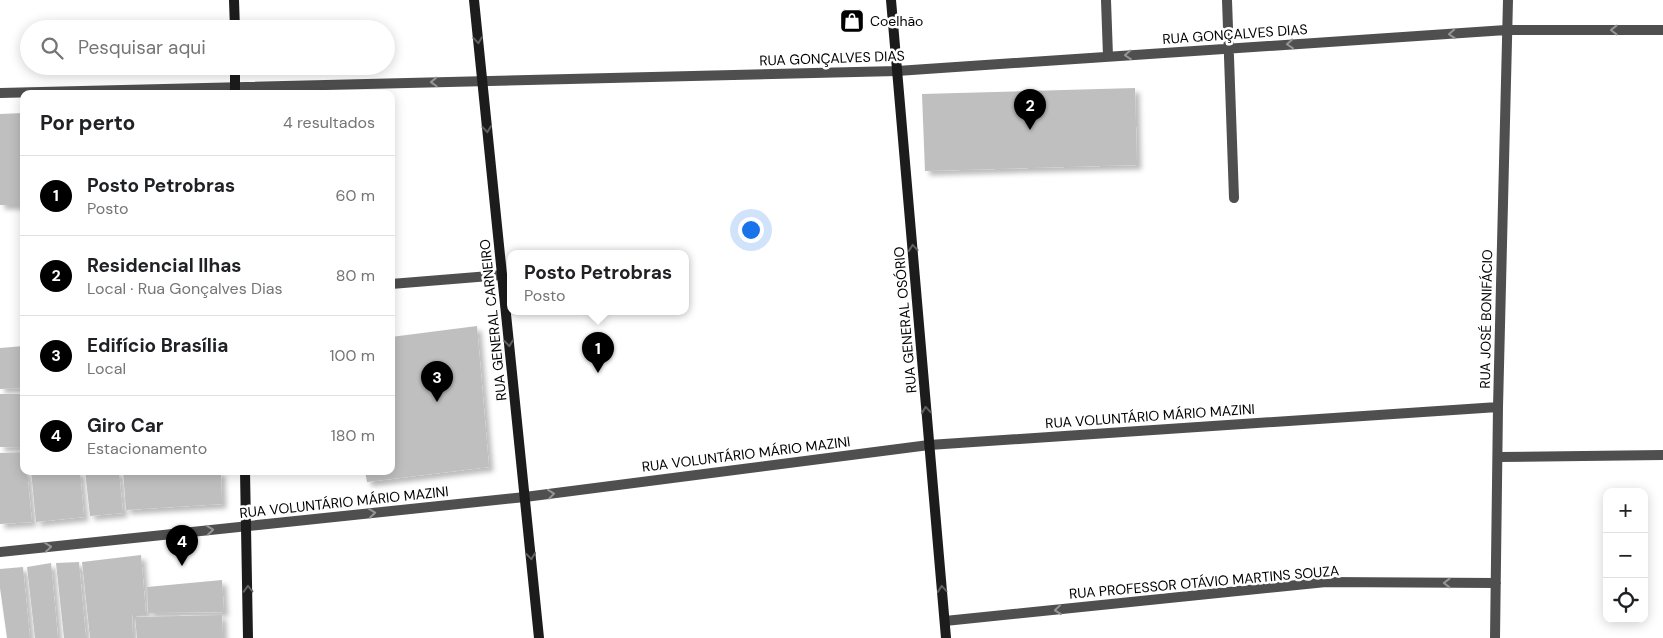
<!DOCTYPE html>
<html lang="pt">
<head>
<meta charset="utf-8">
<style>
	:root { --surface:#fff; --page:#f2f2f2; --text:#202124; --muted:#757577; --line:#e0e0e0; --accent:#000 }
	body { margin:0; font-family:"DM Sans",sans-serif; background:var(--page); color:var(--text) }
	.controls { position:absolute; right:15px; bottom:15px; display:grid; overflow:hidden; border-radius:10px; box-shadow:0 2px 12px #0003 }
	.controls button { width:45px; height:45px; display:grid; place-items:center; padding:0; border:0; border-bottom:1px solid var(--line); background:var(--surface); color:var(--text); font:25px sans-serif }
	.you { position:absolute; left:750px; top:229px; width:18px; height:18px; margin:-12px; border:4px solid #fff; border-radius:50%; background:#1a73e8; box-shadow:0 0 0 8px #1a73e833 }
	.badge { display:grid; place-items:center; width:32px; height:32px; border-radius:50%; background:var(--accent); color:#fff; font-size:16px; font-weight:700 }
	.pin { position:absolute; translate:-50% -41px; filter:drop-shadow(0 1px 2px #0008) }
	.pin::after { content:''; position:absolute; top:26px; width:18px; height:15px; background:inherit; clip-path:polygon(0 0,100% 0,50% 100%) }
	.popup { position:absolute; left:507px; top:250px; width:182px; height:65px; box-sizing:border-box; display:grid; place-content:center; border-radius:10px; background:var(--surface); filter:drop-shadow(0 1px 4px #0005); font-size:16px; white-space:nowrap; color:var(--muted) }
	.popup b { font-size:19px; color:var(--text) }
	.popup::after { content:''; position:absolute; left:50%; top:100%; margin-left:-10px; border:10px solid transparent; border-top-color:var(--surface) }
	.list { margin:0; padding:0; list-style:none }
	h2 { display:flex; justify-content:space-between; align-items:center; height:65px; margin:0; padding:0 20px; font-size:21px }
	h2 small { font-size:16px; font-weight:400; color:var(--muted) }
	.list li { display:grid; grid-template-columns:32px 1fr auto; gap:15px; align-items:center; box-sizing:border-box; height:80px; padding:0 20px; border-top:1px solid var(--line) }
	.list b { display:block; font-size:19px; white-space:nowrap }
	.list p { margin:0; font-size:16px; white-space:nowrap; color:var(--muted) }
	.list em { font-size:16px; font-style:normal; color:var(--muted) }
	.icon { flex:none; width:28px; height:28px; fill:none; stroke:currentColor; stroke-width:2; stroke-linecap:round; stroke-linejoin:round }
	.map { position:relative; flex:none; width:1663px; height:638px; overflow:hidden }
	.search { position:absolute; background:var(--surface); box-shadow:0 2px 12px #0003; left:20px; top:20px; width:375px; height:55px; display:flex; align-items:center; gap:12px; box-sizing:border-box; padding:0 18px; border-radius:28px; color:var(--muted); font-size:19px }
	.panel { position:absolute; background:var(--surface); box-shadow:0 2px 12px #0003; left:20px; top:90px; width:375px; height:385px; border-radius:10px }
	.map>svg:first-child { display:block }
	.building { fill:#bfbfbf; filter:url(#shadow) }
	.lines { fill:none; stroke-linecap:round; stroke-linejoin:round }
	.lane { stroke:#4f4f4f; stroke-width:10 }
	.street { stroke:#4f4f4f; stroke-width:10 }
	.secondary { stroke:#1c1c1c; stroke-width:10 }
	.oneway { stroke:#959595 }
	.oneway2 { stroke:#606060 }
	.labels { text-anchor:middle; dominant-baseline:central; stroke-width:5; stroke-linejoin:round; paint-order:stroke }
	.poi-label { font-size:14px; fill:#000; stroke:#fff; text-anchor:start }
	.street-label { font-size:14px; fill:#000; stroke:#fff }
</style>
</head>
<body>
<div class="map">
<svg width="1663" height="638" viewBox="0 0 1663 638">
	<defs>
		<filter id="shadow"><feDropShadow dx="4.5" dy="4.5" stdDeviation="2.5" flood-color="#0004"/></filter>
	</defs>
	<rect width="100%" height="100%" fill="#fff"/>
	<path class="building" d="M1135,88L1137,165L925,171L922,94Z
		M24,113V205H0V114Z
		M477,326L489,467L367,482L365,471H391V337Z
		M24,346V388L0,389V348Z
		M0,394H24V448L0,447Z
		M24,452V471H27L32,522L0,524V453Z
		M31,471H80L84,517L36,522Z
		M85,471H119L123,513L90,516Z
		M123,471H221L222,504L126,510Z
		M141,555L146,614H132L133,638H90L82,562Z
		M79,562L86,638H64L56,563Z
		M51,563L58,638H35L27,567Z
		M23,567L30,638H7L0,588V569Z
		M222,580L224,612L148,613L147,587Z
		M222,615L223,638H137L135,617Z"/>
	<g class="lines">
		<path class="lane" d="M391,284L502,275"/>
		<path class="street" d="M1106,0L1108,56
			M1227,0L1234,198
			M0,93L897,71L1506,30H1663
			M1498,457L1663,455
			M0,552L525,497L929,445L1498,407
			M945,621L1326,582L1496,583
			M1495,638L1498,407L1508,0"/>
		<path class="secondary" d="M234,0L235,29
			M474,0L539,638
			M891,0L946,638
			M235,66V94
			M245,471L248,638"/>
	</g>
	<defs><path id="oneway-chevron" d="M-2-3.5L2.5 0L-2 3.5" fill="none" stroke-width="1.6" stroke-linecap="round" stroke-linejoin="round" transform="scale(1.25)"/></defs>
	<g class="oneway">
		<use href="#oneway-chevron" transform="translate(1614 30) rotate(-180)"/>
		<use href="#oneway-chevron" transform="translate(1452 34) rotate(176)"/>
		<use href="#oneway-chevron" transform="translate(1290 44) rotate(176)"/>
		<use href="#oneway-chevron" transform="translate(1128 55) rotate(176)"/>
		<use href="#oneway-chevron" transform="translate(434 82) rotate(178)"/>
		<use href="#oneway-chevron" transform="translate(551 494) rotate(-7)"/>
		<use href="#oneway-chevron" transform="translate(372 513) rotate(-6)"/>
		<use href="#oneway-chevron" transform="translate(210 530) rotate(-6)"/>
		<use href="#oneway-chevron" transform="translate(48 547) rotate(-6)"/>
		<use href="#oneway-chevron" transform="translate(1447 583) rotate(-180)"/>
		<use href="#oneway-chevron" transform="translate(1058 610) rotate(174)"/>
	</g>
	<g class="oneway2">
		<use href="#oneway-chevron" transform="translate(478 40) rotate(84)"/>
		<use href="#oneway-chevron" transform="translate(487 129) rotate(84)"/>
		<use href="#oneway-chevron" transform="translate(913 248) rotate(-95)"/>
		<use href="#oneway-chevron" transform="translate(509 343) rotate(84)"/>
		<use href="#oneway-chevron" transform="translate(926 410) rotate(-95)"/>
		<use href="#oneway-chevron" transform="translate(531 556) rotate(84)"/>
		<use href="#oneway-chevron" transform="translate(248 589) rotate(-91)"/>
		<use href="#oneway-chevron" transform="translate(942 589) rotate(-95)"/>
	</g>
	<defs>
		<symbol id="shop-square" viewBox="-11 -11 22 22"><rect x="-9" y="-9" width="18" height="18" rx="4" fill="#000" stroke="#fff"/><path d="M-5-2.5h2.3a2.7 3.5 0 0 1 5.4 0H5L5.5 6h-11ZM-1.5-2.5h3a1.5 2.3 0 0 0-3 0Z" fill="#fff"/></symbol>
	</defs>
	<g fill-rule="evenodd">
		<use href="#shop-square" x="838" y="7" width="28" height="28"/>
	</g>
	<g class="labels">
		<g class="poi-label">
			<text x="870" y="21">Coelhão</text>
		</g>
		<g class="street-label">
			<text transform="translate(1235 34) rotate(-4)">RUA GONÇALVES DIAS</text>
			<text transform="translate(832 58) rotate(-2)">RUA GONÇALVES DIAS</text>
			<text transform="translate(1486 319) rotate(-89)">RUA JOSÉ BONIFÁCIO</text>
			<text transform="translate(493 320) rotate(-96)">RUA GENERAL CARNEIRO</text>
			<text transform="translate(905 320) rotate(-95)">RUA GENERAL OSÓRIO</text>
			<text transform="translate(1150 416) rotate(-4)">RUA VOLUNTÁRIO MÁRIO MAZINI</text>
			<text transform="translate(746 454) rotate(-7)">RUA VOLUNTÁRIO MÁRIO MAZINI</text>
			<text transform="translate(344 502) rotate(-6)">RUA VOLUNTÁRIO MÁRIO MAZINI</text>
			<text transform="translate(1204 582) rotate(-5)">RUA PROFESSOR OTÁVIO MARTINS SOUZA</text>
		</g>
	</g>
</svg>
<div class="controls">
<button>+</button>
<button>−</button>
<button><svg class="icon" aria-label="locate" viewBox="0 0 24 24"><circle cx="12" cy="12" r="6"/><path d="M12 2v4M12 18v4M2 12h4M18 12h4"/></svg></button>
</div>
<div class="you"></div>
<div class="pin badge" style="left:598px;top:373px">1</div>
<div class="popup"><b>Posto Petrobras</b>Posto</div>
<div class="pin badge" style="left:1030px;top:130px">2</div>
<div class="pin badge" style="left:437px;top:402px">3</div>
<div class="pin badge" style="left:182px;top:566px">4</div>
<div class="search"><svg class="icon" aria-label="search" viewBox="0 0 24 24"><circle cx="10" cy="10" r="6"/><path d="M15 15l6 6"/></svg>Pesquisar aqui</div>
<section class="panel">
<h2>Por perto<small>4 resultados</small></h2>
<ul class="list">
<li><span class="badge">1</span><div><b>Posto Petrobras</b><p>Posto</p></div><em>60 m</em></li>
<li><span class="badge">2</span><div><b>Residencial Ilhas</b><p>Local · Rua Gonçalves Dias</p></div><em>80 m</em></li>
<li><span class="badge">3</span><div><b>Edifício Brasília</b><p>Local</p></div><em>100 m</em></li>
<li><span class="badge">4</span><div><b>Giro Car</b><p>Estacionamento</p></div><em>180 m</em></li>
</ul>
</section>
</div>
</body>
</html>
